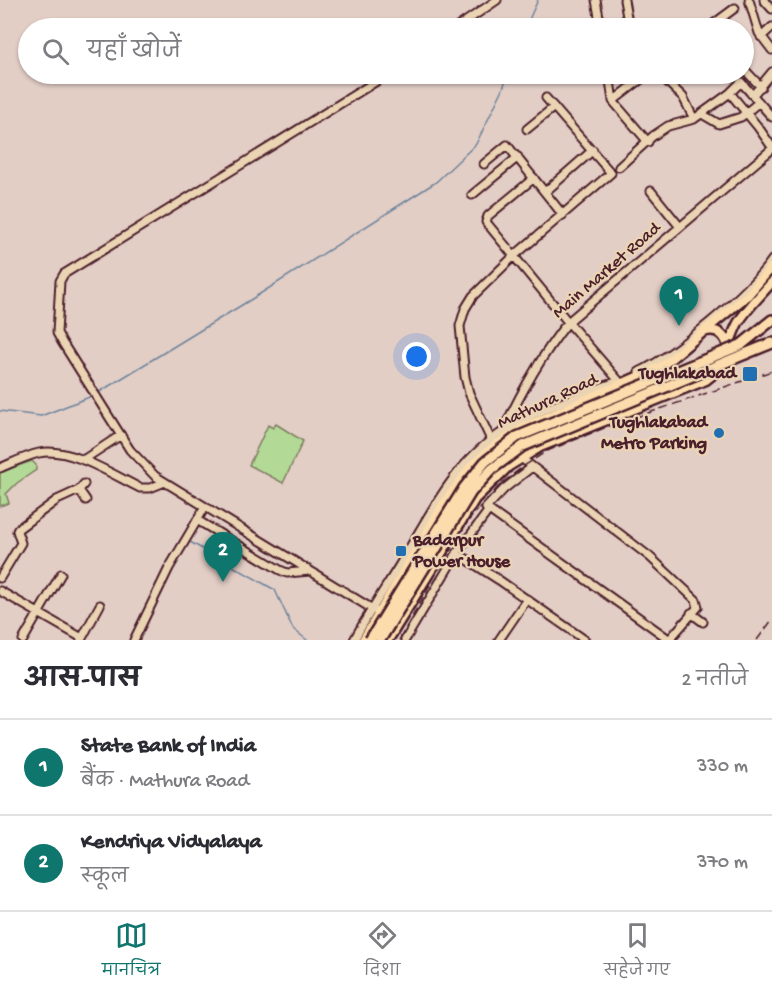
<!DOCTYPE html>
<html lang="hi">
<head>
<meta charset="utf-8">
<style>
	:root { --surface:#fff; --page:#f2f2f3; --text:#2b2b33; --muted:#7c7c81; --line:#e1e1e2; --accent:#0f766e }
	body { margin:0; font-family:"Gochi Hand","Playpen Sans Deva",sans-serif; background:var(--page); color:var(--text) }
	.you { position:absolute; left:417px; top:357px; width:21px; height:21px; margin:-15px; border:4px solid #fff; border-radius:50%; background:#1a73e8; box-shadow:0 0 0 9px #1a73e833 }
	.badge { display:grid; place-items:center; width:39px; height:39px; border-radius:50%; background:var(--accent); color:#fff; font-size:20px; font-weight:700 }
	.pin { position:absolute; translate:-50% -50px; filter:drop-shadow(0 2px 3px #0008) }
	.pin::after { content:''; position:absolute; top:32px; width:21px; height:18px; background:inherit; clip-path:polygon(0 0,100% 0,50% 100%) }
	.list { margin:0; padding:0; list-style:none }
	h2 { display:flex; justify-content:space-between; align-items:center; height:78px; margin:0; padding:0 24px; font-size:26px }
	h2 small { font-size:20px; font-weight:400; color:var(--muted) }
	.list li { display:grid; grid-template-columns:39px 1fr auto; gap:18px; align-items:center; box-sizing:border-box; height:96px; padding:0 24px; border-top:2px solid var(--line) }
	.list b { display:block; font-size:22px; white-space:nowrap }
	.list p { margin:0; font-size:20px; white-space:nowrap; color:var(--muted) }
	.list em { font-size:20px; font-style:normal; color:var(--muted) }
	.icon { flex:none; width:33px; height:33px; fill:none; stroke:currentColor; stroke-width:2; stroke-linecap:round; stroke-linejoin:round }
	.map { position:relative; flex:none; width:772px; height:640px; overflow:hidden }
	.search { position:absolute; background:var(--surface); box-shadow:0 2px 4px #0004; left:18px; right:18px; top:18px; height:66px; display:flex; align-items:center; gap:15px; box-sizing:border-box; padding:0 21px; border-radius:33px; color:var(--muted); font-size:22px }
	.sheet { height:270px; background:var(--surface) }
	nav { display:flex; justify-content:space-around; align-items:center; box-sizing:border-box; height:84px; border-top:2px solid var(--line); background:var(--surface); font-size:16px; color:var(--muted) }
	nav a { display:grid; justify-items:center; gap:3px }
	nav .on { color:var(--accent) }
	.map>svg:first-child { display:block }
	.green { fill:#b2da96; stroke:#7e7c60; stroke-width:1.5 }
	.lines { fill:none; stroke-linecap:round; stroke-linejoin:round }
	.stream { stroke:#6d849b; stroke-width:1.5 }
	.minor-casing { stroke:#4a1f2b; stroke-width:11 }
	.major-casing { stroke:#4a1f2b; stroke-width:13 }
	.highway-casing { stroke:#4a1f2b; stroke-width:14 }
	.minor { stroke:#ebd4b3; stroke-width:7 }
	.major { stroke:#fcdcac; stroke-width:8 }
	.highway { stroke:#fcdcac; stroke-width:9 }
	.rail { stroke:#4a1f2b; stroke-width:1.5; stroke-dasharray:9 4.5; stroke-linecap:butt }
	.highway-bridge-casing { stroke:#4a1f2b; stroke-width:14; stroke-linecap:butt }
	.highway-bridge { stroke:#fcdcac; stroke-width:9 }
	.poi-dot { fill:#1f6fb2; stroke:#ebd4b3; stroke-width:2 }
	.labels { text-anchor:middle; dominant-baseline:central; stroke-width:4.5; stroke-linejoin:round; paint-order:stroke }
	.street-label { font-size:18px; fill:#4a1f2b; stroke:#ebd4b3 }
	.poi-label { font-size:18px; font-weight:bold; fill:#4a1f2b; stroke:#ebd4b3; text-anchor:end }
</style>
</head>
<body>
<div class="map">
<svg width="772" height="640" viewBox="0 0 772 640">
	<rect width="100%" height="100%" fill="#e3cec6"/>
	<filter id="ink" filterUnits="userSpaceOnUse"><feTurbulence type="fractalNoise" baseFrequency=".0167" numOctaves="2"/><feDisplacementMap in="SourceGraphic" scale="12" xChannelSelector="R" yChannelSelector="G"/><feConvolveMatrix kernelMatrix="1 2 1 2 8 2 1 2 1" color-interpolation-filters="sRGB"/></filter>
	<g filter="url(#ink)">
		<path class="green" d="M276,424L303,441L283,483L249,465L268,425L273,428Z
			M32,461L36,465V470L17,483L6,494L9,503L0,506V472Z"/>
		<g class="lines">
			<path class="stream" d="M525,28L538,0
				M96,394L255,297L436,182L476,144L502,91L508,74
				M0,411L41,416L92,396
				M190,542L275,590L293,629L307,640"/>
			<defs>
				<path id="minor" d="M596,0L601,28
					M624,0L629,28
					M749,0L759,33L772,50
					M764,0L772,9
					M456,28L497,0
					M708,28L735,8
					M761,37L772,27
					M744,69L761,87
					M609,74L613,101L648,142
					M659,74L683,97L694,119
					M730,93L741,82L772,117
					M753,95L772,72
					M613,101L648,74
					M702,114L719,124L741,117L759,102
					M527,129L554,107
					M484,164L507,145L563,215
					M619,167L653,136L668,126L694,119L730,93L758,127L772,147
					M534,178L488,216L486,222L568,322L619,381
					M651,191L680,227
					M545,192L593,150
					M472,195L518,157
					M639,372C674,356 750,292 772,260
					M502,433C520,394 541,356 568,322L772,149
					M491,440L469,393L465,377L460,326L465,309L473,296L514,256L611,173L546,98
					M521,458L650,557L696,600L698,607L669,640
					M83,460L121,435
					M0,468C12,463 26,456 39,453C69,446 113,475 140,488H150L165,482
					M79,490L86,500
					M488,511L486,508L504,489L532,467
					M197,520L280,570L287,573L310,571
					M457,553L499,580L585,640
					M0,578L21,543L17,531L18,529L57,500L79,490L84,484
					M0,591L82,638
					M379,613L155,476L130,450L62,342L57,333L60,281L64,274L388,74
					M691,613L703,622
					M23,640L61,574
					M81,640L100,605
					M134,640L169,568L205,507
					M354,640C368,614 384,590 399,566C428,518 453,464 501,433C536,410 579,396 618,381
					M405,640L457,553L489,510L670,640
					M499,640L527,599"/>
				<path id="major" d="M704,332C717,327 727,336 728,349
					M363,640L444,503L471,466L494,446L522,428L662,366L748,295L772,267
					M388,640L475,499L509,466L540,447L706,380C727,365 727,344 738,323C747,308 761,295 772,282"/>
				<path id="highway" d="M741,345L772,320
					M745,354L772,343"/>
			</defs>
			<use href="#minor" class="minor-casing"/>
			<use href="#major" class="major-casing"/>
			<use href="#highway" class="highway-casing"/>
			<use href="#minor" class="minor"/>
			<use href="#major" class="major"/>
			<use href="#highway" class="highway"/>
			<path class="rail" d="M399,640L456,539L469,520L501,484L521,468L547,451L607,427L772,371
				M757,640L772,620"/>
			<defs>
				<path id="highway-bridge" d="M370,640L464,488L485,462L517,437L741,345
					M380,640L471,492L492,469L523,446L745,354"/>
			</defs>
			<use href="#highway-bridge" class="highway-bridge-casing"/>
			<use href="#highway-bridge" class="highway-bridge"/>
		</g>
	</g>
	<g class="poi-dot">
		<rect x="742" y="366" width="16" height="16" rx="3"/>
		<circle cx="719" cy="433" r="6"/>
		<rect x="395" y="545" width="12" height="12" rx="3"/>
	</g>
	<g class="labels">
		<g class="street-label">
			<text transform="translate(607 271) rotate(-41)">Main Market Road</text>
			<text transform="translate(548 402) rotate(-25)">Mathura Road</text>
		</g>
		<g class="poi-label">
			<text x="736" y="374">Tughlakabad</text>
			<text x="707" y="423">Tughlakabad<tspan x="707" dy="21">Metro Parking</tspan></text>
			<text x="413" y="541" text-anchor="start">Badarpur<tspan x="413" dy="21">Power House</tspan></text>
		</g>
	</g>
</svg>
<div class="you"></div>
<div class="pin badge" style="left:679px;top:326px">1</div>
<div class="pin badge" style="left:223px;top:582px">2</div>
<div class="search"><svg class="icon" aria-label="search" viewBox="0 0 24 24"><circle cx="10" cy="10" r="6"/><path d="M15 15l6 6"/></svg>यहाँ खोजें</div>
</div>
<section class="sheet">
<h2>आस-पास<small>2 नतीजे</small></h2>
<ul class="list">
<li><span class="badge">1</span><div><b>State Bank of India</b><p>बैंक · Mathura Road</p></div><em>330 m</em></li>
<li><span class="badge">2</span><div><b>Kendriya Vidyalaya</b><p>स्कूल</p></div><em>370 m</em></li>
</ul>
</section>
<nav>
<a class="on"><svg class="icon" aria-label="map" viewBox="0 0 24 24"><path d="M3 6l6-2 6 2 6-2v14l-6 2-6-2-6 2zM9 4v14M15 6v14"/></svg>मानचित्र</a>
<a><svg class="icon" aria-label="directions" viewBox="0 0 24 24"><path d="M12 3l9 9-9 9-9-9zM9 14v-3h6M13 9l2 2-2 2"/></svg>दिशा</a>
<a><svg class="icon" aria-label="saved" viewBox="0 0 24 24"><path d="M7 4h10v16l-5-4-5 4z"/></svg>सहेजे गए</a>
</nav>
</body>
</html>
